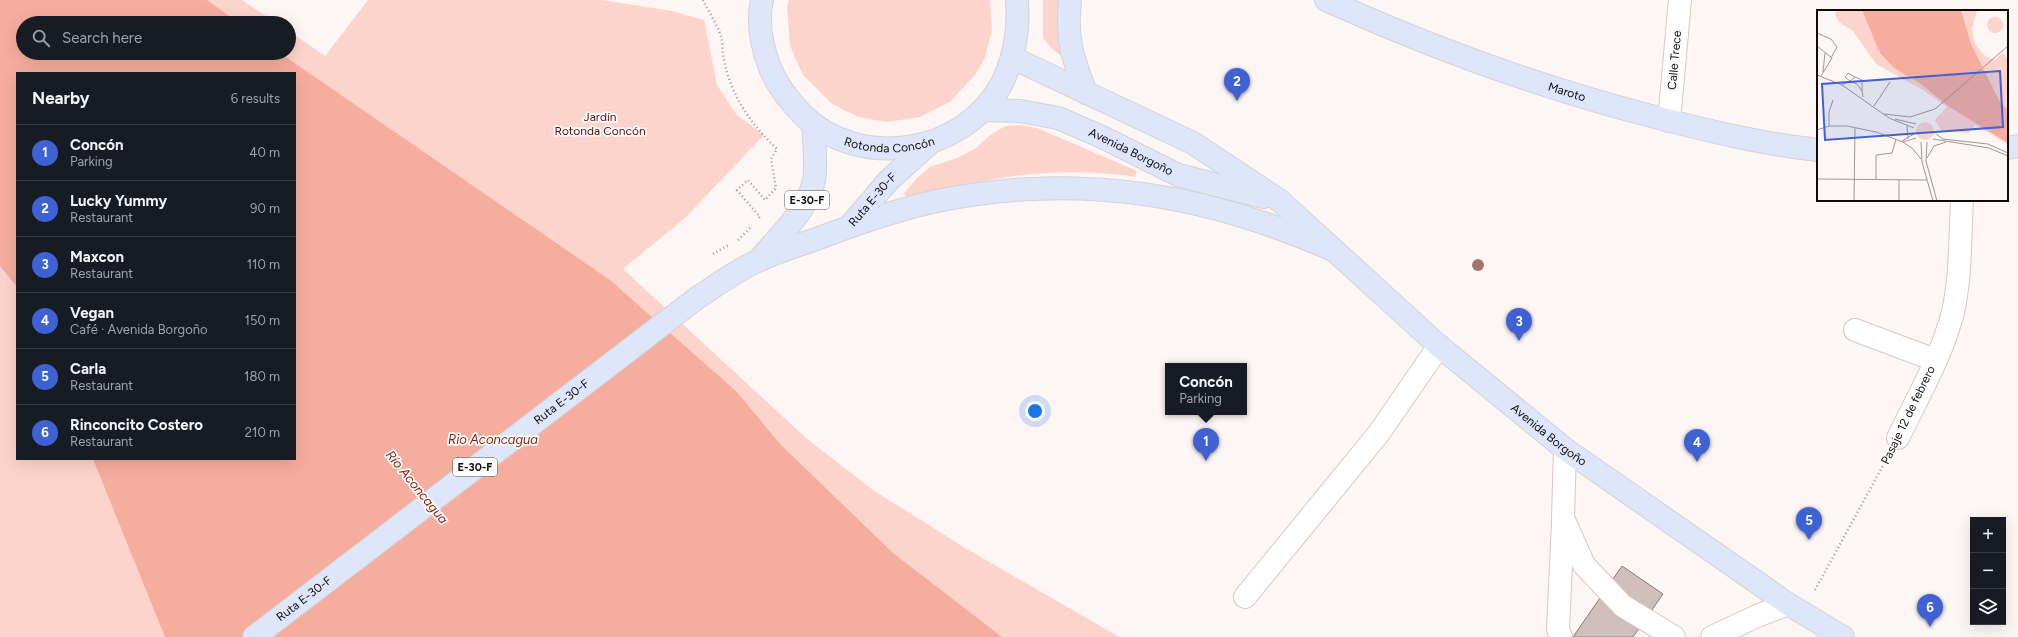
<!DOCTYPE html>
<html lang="en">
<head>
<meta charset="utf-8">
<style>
	:root { --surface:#171b24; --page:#242831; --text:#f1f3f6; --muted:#9ea1a6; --line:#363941; --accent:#3e62d4 }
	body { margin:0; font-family:Figtree,sans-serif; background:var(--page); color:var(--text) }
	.controls { position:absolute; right:12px; bottom:12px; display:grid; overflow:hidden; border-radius:0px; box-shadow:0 4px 16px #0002 }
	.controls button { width:36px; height:36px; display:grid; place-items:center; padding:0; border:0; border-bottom:1px solid var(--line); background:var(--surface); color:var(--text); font:20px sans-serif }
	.you { position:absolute; left:1035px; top:411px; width:14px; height:14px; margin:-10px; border:3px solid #fff; border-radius:50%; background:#1a73e8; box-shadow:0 0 0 6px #1a73e833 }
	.badge { display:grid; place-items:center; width:26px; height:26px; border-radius:50%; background:var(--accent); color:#fff; font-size:13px; font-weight:700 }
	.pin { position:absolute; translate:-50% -33px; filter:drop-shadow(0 1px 2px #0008) }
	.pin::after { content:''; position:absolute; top:21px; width:14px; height:12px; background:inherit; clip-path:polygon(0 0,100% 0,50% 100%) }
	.popup { position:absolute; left:1165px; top:363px; width:82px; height:52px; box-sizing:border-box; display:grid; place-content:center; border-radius:0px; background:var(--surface); filter:drop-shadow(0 1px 3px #0005); font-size:13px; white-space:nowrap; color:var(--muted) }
	.popup b { font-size:15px; color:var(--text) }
	.popup::after { content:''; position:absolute; left:50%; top:100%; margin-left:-8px; border:8px solid transparent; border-top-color:var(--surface) }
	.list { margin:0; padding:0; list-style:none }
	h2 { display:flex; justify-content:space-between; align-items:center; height:52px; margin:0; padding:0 16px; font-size:17px }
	h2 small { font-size:13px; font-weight:400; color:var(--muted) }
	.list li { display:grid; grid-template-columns:26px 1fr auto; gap:12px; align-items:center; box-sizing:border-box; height:56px; padding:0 16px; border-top:1px solid var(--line) }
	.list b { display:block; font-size:15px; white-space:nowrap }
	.list p { margin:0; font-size:13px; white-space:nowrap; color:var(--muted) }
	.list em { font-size:13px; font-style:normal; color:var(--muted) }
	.icon { flex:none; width:22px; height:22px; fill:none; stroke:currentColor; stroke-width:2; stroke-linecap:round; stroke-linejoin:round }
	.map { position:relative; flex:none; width:2018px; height:637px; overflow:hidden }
	.search { position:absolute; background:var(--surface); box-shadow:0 4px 16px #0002; left:16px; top:16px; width:280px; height:44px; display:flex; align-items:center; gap:10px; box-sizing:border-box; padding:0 14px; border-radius:22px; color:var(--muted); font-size:15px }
	.panel { position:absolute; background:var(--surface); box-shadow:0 4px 16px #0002; left:16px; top:72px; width:280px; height:388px; border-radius:0px }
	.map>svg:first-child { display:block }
	.green { fill:#fdd4cb; fill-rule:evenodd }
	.water { fill:#f7ad9d }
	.building { fill:#d0bfbb; stroke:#8a7a76 }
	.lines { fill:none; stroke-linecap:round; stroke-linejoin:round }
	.minor-casing { stroke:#d9c7c3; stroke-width:24 }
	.major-casing { stroke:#d4d3d3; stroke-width:24 }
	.path { stroke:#a19b99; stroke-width:2.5; stroke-dasharray:1 3; stroke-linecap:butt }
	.minor { stroke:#fff; stroke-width:22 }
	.major { stroke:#dde6fa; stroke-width:22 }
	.tree { fill:#a4756e }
	.labels { text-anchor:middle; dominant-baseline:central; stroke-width:3.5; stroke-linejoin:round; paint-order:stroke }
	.shield { fill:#fff; stroke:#585453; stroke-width:1 }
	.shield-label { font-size:11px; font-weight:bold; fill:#100b09 }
	.street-label { font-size:12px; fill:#100b09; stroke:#fff }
	.park-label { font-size:12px; fill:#5c0b00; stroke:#fff }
	.water-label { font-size:13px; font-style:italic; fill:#831a07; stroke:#fff }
	.inset-road { fill:none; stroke:#9e9896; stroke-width:1 }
	.view { fill:#3e62d4; fill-opacity:0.15; stroke:#3e62d4; stroke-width:2 }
	.inset-edge { fill:none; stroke:#100b09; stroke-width:2 }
</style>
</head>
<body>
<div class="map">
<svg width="2018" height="637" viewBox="0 0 2018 637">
	<rect width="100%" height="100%" fill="#fdf6f4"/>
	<path class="green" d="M0,0H242L276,23H23V53H289V31L325,56L368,0H602L672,11L704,20L717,85L737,115L764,135L686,217L623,269L806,438L873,490L967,549L1119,637H0ZM17,73H295V459H17Z
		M789,0H990L992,30L985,58L975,75L950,102L920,117L887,122L858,117L832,104L803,75L790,46L787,6Z
		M1043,0H1059L1057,14L1064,55L1061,56L1050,47L1043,38Z
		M1020,125L1037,128L1137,171L1135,177C1090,170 1041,171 995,179C965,184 936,192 906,197L904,193L917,178L930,167L957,158L976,148L989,136L1005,126Z"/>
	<path class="water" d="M0,0H207L239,23H23V53H280L610,280L736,391L781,445L893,553L1002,637H165L93,459H295V73H17V287L0,266Z"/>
	<path class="building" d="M1622,566L1663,594L1633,637H1573Z"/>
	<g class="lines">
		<defs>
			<g id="minor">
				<path id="s1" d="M1669,121L1680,0"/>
				<path d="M1855,330L1935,360"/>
				<path d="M1898,438C1917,398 1942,356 1953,312C1961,276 1960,237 1962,200"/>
				<path d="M1565,449L1563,518L1584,565L1623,606L1674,637"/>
				<path d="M1245,597L1379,433L1439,346"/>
				<path d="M1561,637L1558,629L1563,522"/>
				<path d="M1712,637L1757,616L1788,604"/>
			</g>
			<g id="major">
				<path id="s2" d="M762,0C757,22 762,47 770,68C778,87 789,101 803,115C859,170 963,155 1001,85C1015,58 1019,30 1017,0"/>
				<path d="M1070,0C1066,40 1072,56 1086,93"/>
				<path id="s3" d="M1326,0C1432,48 1542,88 1655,117C1709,131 1762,144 1818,150"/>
				<path id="s4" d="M1013,58L1193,143L1279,200L1439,346L1565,449L1788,604L1843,637"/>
				<path id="s5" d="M982,110L1020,111L1058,118L1100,136L1178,175L1264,197"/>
				<path d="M2007,148L2018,146"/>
				<path id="s6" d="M849,227L888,181L930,143"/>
				<path d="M760,259C779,235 808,211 814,180C817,163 814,142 813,124"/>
				<path id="s7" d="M254,637L697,298C717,285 738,269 760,260C779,251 800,245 819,238C861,222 904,207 947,199C1083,173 1208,195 1333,250"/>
			</g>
		</defs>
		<use href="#minor" class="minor-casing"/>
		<use href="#major" class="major-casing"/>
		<path class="path" d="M703,0C708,11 717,24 721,36C723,43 722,52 724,60C731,96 751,124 777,149L771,159L776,188L765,200L748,180L737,190L760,217L759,218
			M738,240L750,228
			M713,254L730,244
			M1815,590L1886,460"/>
		<use href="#minor" class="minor"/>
		<use href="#major" class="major"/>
	</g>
	<circle class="tree" cx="1478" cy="265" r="6"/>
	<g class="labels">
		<g class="shield">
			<rect x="785" y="191" width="44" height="18" rx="3"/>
			<rect x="453" y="458" width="44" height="18" rx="3"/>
		</g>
		<g class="shield-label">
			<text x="807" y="200">E-30-F</text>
			<text x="475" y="467">E-30-F</text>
		</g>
		<g class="street-label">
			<text stroke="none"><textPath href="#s1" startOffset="61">Calle Trece</textPath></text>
			<text stroke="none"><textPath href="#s3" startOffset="258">Maroto</textPath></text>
			<text stroke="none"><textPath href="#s2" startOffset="222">Rotonda Concón</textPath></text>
			<text stroke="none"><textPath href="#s5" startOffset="157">Avenida Borgoño</textPath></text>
			<text stroke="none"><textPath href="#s6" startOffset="36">Ruta E-30-F</textPath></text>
			<text stroke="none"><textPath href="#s7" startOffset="387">Ruta E-30-F</textPath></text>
			<text transform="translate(1908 415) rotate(-64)">Pasaje 12 de febrero</text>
			<text stroke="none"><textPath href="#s4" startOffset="660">Avenida Borgoño</textPath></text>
			<text stroke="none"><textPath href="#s7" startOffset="63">Ruta E-30-F</textPath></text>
		</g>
		<g class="park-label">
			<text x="600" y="117">Jardín<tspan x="600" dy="14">Rotonda Concón</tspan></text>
		</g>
		<g class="water-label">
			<text x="493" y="439">Rio Aconcagua</text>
			<text transform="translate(417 487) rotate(51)">Río Aconcagua</text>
		</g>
	</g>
	<g transform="translate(1817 10)">
		<rect width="191" height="191" fill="#fdf6f4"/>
		<path d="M20,0H160L155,19L158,34L169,47L178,50L186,42L191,50V134L158,115L152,123L124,120L118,110L130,97L106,80L59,54L36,21L22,12L18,4ZM170 15a8 8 0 1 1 16 0a8 8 0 1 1-16 0ZM99 121a9 9 0 1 1 18 0a9 9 0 1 1-18 0Z" fill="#fdd4cb"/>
		<path d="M45,0H144L154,34L183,92L191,100V133L131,96L104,74L77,58L63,43Z" fill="#f7ad9d"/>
		<path class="inset-road" d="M0,23L14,29L20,37L14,48M0,36L15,48L4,66M6,62L8,43M0,65L25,75L72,108L97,118M38,67L33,71L28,67L31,63L38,67L45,70V81M25,75L33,71L40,74L45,81L46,87M57,96L73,72M67,104L93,107L118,99L191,36M78,109L99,114M12,116V102L16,90M90,116L91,129M0,120L12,116H30L59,122L86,132L99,128M119,124L126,129L171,134L191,143M116,129L172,138L191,146M85,131L97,124M86,132L96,139L104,149M104,132L105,152L116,191M110,132L109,151L120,191M110,148L117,136L129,132M0,169L110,170M59,170V145L75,143L79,129M37,191L38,118M82,191V170"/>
		<path class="view" d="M183,61L186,117L8,130L5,74Z"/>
		<rect width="191" height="191" class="inset-edge"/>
	</g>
</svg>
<div class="controls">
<button>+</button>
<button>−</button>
<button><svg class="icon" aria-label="layers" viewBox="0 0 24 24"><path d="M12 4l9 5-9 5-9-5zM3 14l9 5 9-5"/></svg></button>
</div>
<div class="you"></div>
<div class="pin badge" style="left:1206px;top:461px">1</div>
<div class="popup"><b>Concón</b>Parking</div>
<div class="pin badge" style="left:1237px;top:101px">2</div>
<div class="pin badge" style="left:1519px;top:341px">3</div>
<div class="pin badge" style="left:1697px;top:462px">4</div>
<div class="pin badge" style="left:1809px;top:540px">5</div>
<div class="pin badge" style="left:1930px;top:627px">6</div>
<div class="search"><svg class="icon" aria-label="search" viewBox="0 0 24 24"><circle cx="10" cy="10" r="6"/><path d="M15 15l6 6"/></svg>Search here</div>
<section class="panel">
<h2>Nearby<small>6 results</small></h2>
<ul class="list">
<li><span class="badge">1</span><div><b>Concón</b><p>Parking</p></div><em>40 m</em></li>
<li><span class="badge">2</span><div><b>Lucky Yummy</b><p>Restaurant</p></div><em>90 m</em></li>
<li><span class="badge">3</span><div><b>Maxcon</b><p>Restaurant</p></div><em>110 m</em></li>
<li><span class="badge">4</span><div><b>Vegan</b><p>Café · Avenida Borgoño</p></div><em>150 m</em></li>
<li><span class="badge">5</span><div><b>Carla</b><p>Restaurant</p></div><em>180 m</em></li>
<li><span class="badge">6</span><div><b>Rinconcito Costero</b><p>Restaurant</p></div><em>210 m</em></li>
</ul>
</section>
</div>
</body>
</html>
